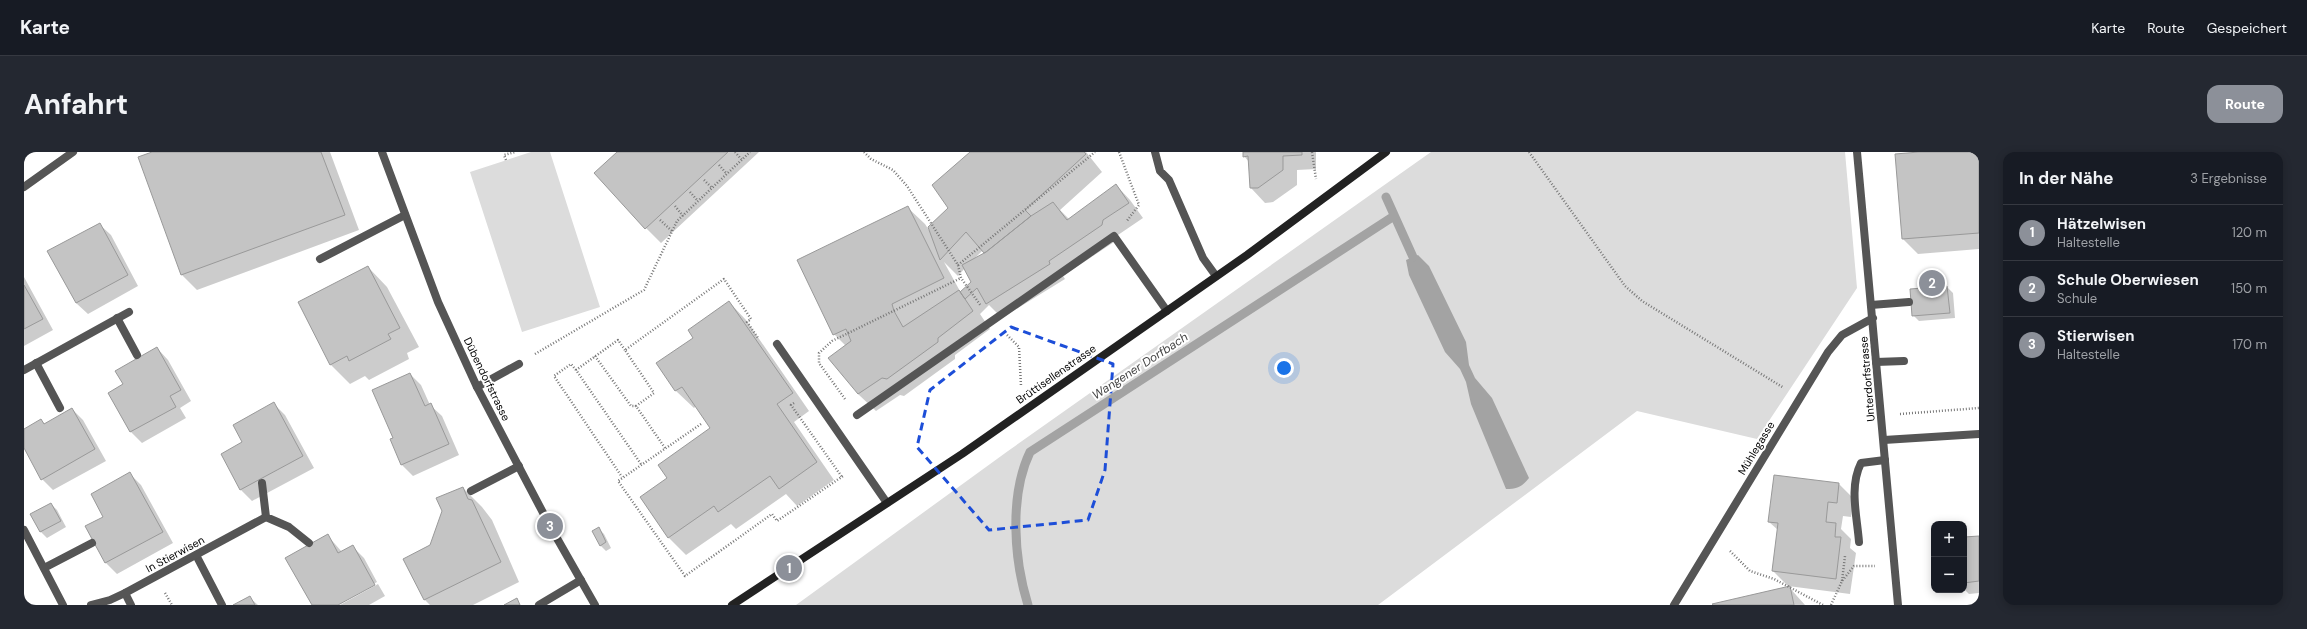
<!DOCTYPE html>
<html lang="de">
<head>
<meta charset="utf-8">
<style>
	:root { --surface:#171b24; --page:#242831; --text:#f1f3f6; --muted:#9ea1a6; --line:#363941; --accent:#8c9099 }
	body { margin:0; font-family:"DM Sans",sans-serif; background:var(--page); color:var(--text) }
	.controls { position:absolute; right:12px; bottom:12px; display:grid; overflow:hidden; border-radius:8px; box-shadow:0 2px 10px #0003 }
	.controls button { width:36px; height:36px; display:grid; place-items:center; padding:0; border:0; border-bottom:1px solid var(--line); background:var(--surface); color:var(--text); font:20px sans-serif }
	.you { position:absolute; left:1260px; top:216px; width:14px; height:14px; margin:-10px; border:3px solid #fff; border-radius:50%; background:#1a73e8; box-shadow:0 0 0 6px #1a73e833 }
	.badge { display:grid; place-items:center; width:26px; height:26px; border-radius:50%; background:var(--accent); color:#fff; font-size:13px; font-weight:700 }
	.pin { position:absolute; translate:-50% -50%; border:2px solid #fff; box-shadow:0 1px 4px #0006 }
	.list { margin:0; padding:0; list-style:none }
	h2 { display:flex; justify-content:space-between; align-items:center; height:52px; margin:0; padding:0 16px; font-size:17px }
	h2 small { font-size:13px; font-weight:400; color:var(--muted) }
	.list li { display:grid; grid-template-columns:26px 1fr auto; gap:12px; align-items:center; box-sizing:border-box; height:56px; padding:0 16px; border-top:1px solid var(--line) }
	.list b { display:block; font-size:15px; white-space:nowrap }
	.list p { margin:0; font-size:13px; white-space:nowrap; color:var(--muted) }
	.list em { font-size:13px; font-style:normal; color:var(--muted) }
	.map { position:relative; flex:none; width:1955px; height:453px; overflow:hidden; border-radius:12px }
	header { display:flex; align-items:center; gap:24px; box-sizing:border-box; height:56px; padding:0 20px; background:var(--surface); border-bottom:1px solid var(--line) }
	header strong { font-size:19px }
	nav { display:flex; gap:22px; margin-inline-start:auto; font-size:14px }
	.intro { display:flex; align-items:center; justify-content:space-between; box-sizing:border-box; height:96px; padding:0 24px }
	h1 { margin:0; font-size:28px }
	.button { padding:10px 18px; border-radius:12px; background:var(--accent); color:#fff; font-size:14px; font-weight:700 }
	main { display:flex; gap:24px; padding:0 24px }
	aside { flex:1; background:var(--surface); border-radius:12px; box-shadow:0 2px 10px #0003 }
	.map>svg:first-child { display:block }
	.green { fill:#dcdcdc }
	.water { fill:#a3a3a3 }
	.shadow { fill:#0003; fill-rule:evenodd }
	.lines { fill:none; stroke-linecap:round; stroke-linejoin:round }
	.stream { stroke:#a3a3a3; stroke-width:9 }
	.building { fill:#c4c4c4; stroke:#999 }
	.path { stroke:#777; stroke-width:2.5; stroke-dasharray:1 2; stroke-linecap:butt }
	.lane { stroke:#555; stroke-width:8 }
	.street { stroke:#555; stroke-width:8 }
	.secondary { stroke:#222; stroke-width:8 }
	.marked { fill:none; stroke:#1d4ed8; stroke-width:3; stroke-dasharray:8 5; stroke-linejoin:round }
	.labels { text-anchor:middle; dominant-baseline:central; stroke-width:4; stroke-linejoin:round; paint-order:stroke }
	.street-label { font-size:11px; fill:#000; stroke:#fff }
	.water-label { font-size:12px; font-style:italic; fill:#444; stroke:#fff }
</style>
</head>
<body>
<header>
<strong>Karte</strong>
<nav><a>Karte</a><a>Route</a><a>Gespeichert</a></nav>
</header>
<div class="intro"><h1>Anfahrt</h1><a class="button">Route</a></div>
<main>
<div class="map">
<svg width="1955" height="453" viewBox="0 0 1955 453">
	<rect width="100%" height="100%" fill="#fff"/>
	<path class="green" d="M507,0H526L576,155L498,180L446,20Z
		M1407,0H1821L1833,136L1733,287L1613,259L1354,453H772L984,299Z"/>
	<path class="water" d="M1394,103L1405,114L1442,190L1445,213L1451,226L1468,246L1505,326C1498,335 1493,337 1482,337L1447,252L1442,230L1436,217L1421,200L1385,123L1382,108Z"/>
	<path class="shadow" d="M131,0H306L335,78L173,138L158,123Z
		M594,0H735L637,91L622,76Z
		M947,0H1062L1078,20L1036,58L1045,67L1092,33L1106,48L1119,66L1094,83L1093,88L1039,124L1041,127L978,166L965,153L956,162L966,177L931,203V207L880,244L876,243L852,259L834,242L822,194L810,182L883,55L901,72L908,83L925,56ZM959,98L962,101L950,107ZM920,110L934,124L941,116L949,130L937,141Z
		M1220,0H1292V17L1273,18V33L1249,50L1241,51L1227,36L1225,10L1220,4Z
		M1907,0H1955V97L1894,102L1879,87Z
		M75,72L87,83L114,134L64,162L52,151Z
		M344,115L363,135L395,195L383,201L385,207L345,228L341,224L326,232L306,212Z
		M0,125L29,178L0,194Z
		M1923,135L1929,141L1931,166L1895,169L1889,163Z
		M705,150L722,168L785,259L770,270L810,328L773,354L762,342L712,377L707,372L662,403L645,386L617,346L644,327L688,276L672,254L670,256L652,239L634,212L670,186Z
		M133,196L144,208L167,249L156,256L162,266L118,291L107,280L100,233Z
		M386,222L397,233L406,253L418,264L435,303L389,324L378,313L367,288L370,287Z
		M250,252L261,263L290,316L228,349L217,338L198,302L220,291Z
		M48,257L59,268L82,309L29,338L18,327L0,294V278L17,268L21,272Z
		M106,322L117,333L149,391L93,422L82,411L62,375L80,365Z
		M1815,332L1830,347L1827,365L1819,364L1817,377L1827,387L1826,396L1832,401L1826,442L1764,434L1781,453H1690L1765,435L1749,419L1754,378L1745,370Z
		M439,336L458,355L468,368L495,430L449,453H406L401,448L380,408L407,393L419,359Z
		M27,352L33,358L42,375L23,386L17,380L8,362Z
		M575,377L580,382L587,396L582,399L576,393Z
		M304,384L318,400L329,395L340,406L353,430L312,453H289Z
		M1955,385V441L1945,442L1940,437V386Z
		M354,432L361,444L345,453H316Z
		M225,445L234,453H211Z
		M0,448L5,453H0Z"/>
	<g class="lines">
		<path class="stream" d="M1362,45L1389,105
			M1004,453C990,408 985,344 1006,300L1370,64"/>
	</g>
	<path class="building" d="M128,0H297L321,63L157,123L114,5Z
		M593,0H704L621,77L570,21Z
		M946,0H1060L1062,2L1001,58L1007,64L962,100L960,101L942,80L916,108L904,75L924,56L908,33Z
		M1219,0H1278V3L1259,4V18L1234,36H1226L1224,4L1219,5Z
		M1895,0H1955V81L1878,87L1871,2Z
		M1092,32L1105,51L1079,68L1078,73L1025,109L1026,112L962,152L953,136L941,147L936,140L947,130L938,113L962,100L1007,64L1029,50L1043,68Z
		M884,54L920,126L868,152L870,159L879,175L935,138L949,159L914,186V190L863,227L858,226L834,242L804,206L827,189L822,177L809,183L773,108Z
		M76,71L104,123L52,151L23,99Z
		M344,114L376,176L364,182L367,187L325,209L323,204L306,213L274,150Z
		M0,133L19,167L0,177Z
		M1923,134L1926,161L1888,164L1886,137Z
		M705,149L769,241L753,252L793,310L755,337L746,324L694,360L690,354L644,386L616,345L643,326L634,313L686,276L658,235L651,239L632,211L669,186L664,178Z
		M133,195L157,238L146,244L152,255L106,280L84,241L99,232L91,219Z
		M386,221L401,254L407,251L425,292L377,313L366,287L369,286L348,238Z
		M250,250L279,304L216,338L197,302L218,290L209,273Z
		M48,256L71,297L17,328L0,296V277L17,267L20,272Z
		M106,320L139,380L81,411L61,374L79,365L67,342Z
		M1750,323L1815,331L1813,351L1804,350L1802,370L1812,371L1811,385H1817L1812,427L1748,419L1754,371L1744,370Z
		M439,335L444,347L448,348L477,410L400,448L379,407L406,393L418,359L412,346Z
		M27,351L37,369L16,380L6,362Z
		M575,375L582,390L576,394L568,379Z
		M304,382L314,401L329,393L351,433L314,453H288L261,406Z
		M1955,384V429L1940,431V385Z
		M1766,434L1770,453H1689L1688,452Z
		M226,444L231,453H209Z
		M493,446L496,453H480Z"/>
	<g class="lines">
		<path class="path" d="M711,0L718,8
			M840,0L847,7L869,18L883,34L934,113L937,126L957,154
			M1095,0L1115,53L1102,70
			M1288,0L1292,27
			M1505,0L1601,134L1618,149L1760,236
			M482,8L480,3L491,0
			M695,13L703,22
			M680,28L688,36
			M666,40L674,49
			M651,54L659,64
			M636,68L648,79
			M934,113L1071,0
			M983,183L995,195L997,234
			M601,198L594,188L552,218L617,312
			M511,202L620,138L653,69L726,0
			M571,204L607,254H612
			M552,218L547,212L530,224L598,325
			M821,247L795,211V201L808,189L937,126
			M770,251L767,253L818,325
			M1876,262L1955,256
			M677,272L594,329L661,424L748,362L753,369L819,324
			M641,296L612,254L630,241L601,198L700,127L727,167L723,170L734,186
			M1706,399L1726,419L1750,427L1799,453
			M1818,429L1821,404
			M141,441L148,453
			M1807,453L1818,429L1830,414H1851"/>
		<path class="lane" d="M1131,0L1136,19L1145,28L1179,106L1192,124
			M296,107L381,63
			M1847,153L1885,150
			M93,166L113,203
			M753,192L863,351
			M1852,210L1880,209
			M12,211L36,256
			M453,235L495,212
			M833,263L1090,84L1143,159
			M1860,288L1955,282
			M238,331L242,365L265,375L285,391
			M447,339L495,314
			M1835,390C1833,364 1825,335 1837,311L1861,308
			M172,403L198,453
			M20,416L68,391
			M101,441L107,453
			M515,453L557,428"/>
		<path class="street" d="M358,0L414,150L453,235L526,374L571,453
			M1833,0L1874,453
			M0,35L49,0
			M0,218L105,160
			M0,378L39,453
			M67,453L86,448L101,441L242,365
			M1650,453L1804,200L1818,183L1849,166"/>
		<path class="secondary" d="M708,453L938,302L1223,103L1362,0"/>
	</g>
	<path class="marked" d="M987,175L1089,212L1081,318L1064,368L965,378L893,295L906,238Z"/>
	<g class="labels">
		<g class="street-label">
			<text transform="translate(1032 222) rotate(-35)">Brüttisellenstrasse</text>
			<text transform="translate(463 227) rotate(64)">Dübendorfstrasse</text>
			<text transform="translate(1843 227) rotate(-95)">Unterdorfstrasse</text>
			<text transform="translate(1732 296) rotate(-59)">Mühlegasse</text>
			<text transform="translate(151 402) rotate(-28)">In Stierwisen</text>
		</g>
		<g class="water-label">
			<text transform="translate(1116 214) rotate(-33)">Wangener Dorfbach</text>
		</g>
	</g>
</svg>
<div class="controls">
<button>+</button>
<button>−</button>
</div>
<div class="you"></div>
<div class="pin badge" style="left:765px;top:416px">1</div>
<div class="pin badge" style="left:1908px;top:131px">2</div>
<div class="pin badge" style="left:526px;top:374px">3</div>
</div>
<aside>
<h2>In der Nähe<small>3 Ergebnisse</small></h2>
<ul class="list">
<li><span class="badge">1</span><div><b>Hätzelwisen</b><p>Haltestelle</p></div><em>120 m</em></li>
<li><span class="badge">2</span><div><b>Schule Oberwiesen</b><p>Schule</p></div><em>150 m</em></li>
<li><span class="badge">3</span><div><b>Stierwisen</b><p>Haltestelle</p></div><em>170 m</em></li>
</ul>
</aside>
</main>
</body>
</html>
